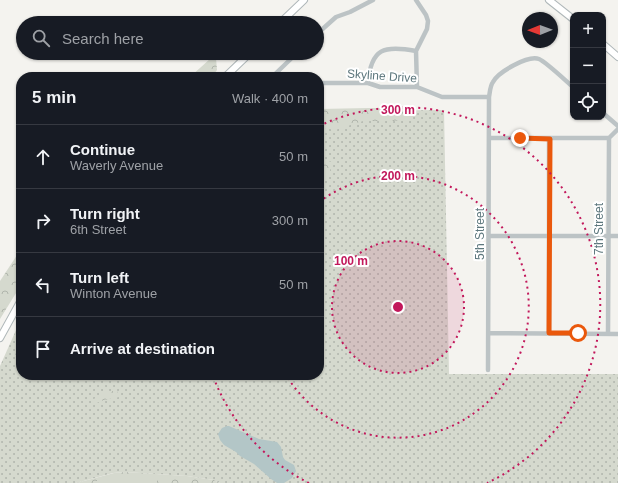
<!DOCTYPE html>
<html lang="en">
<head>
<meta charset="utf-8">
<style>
	:root { --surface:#171b24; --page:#20242c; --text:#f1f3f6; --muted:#9ea1a6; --line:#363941 }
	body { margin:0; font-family:Helvetica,sans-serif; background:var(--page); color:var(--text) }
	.controls { position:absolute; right:12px; top:12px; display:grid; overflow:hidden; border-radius:8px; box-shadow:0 1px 3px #0004 }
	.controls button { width:36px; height:36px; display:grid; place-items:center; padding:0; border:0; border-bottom:1px solid var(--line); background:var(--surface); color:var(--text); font:20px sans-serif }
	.compass { position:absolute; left:522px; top:12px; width:36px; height:36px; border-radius:50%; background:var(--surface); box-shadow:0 1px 3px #0004; rotate:269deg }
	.stop { position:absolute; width:12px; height:12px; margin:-9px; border:3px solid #ea580c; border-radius:50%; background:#fff }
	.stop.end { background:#ea580c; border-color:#fff; box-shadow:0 1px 4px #0008 }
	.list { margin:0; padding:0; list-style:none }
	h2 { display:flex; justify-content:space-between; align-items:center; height:52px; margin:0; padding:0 16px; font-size:17px }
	h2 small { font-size:13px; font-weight:400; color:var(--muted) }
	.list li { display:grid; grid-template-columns:26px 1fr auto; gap:12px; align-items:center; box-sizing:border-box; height:64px; padding:0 16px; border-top:1px solid var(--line) }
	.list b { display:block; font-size:15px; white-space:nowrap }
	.list p { margin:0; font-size:13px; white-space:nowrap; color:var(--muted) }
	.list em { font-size:13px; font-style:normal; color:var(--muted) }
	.icon { flex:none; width:22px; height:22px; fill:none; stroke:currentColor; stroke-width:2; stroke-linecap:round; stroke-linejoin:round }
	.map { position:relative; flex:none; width:618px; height:483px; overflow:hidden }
	.search { position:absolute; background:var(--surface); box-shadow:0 1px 3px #0004; left:16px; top:16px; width:308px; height:44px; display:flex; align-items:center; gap:10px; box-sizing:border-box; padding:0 14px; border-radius:22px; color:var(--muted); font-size:15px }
	.panel { position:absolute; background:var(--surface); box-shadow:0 1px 3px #0004; left:16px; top:72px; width:308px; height:308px; border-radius:16px }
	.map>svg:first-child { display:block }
	.grass { fill:url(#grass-dots) }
	.forest { fill:url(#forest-crowns) }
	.pitch { fill:#d5d9ce }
	.water { fill:#b3c6c7 }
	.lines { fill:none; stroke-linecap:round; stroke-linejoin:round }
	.major-casing { stroke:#afb7b9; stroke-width:8 }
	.minor { stroke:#bcc3c5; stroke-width:4.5 }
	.major { stroke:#fff; stroke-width:6 }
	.route { stroke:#ea580c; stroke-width:5 }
	.ring { fill:none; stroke:#c2185b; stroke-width:2; stroke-dasharray:2 4 }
	.labels { text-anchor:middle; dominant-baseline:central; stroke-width:4; stroke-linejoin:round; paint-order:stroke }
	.street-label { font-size:12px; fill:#5d777d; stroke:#fff }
	.centre { fill:#c2185b; stroke:#fff; stroke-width:2 }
	.ring-label { font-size:12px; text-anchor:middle; font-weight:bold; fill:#c2185b; stroke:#fff; stroke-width:4; stroke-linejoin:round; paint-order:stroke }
</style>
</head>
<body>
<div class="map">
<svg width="618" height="483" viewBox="0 0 618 483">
	<defs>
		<pattern id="grass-dots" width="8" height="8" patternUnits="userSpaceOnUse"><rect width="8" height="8" fill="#d5d9ce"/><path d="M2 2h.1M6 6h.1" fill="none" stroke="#b0b5ac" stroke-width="1.8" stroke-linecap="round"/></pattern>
		<pattern id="forest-crowns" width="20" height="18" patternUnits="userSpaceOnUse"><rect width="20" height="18" fill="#d5d9ce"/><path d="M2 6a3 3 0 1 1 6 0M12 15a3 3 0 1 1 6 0" fill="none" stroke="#b0b5ac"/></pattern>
	</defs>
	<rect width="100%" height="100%" fill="#f4f3ef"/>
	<path class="grass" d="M444,110L449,374H618V483H220L214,480L187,476L125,472L113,473L76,483H0V366L21,319V375H319V111Z"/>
	<path class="forest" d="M211,58H216L217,70L212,77H190Z
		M368,108H409L412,119L393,121H363L335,130L319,127V109Z
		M319,160L333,162L328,176L319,180Z
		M21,249V285L0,319V281Z
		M21,333V358L15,356L16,345Z
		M113,391H117L119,397L104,400L89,406C97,394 100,394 113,391Z
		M125,472L187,476L214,480L220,483H76L114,473Z"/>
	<path class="pitch" d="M109,476H124L157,479V483H97V479Z"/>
	<path class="water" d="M227,426H229L259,439L277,442L281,447L283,457L285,460L294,465L296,471L292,478L284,483H277L271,479L254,464L240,456L236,452L224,445L220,440L218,434L222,428Z"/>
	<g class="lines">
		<defs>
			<path id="major" d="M549,0L573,19
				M280,23L304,0
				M603,44L618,57
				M225,77L250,53
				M0,338L21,300"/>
		</defs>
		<use href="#major" class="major-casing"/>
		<path class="minor" d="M416,0L426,15L428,21L427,29L416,51L417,87
			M317,34L336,17L350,12L373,0
			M272,77L297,53
			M319,83H368L380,87H417L442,97H489
			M368,83C371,48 384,45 416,51
			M603,113L618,126
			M490,138H609
			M490,236H618
			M489,333L618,334
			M549,333V139
			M608,334L609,138L618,129
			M488,370L489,97C490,92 490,86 493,82C498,72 528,55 539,59C546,62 566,81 573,87"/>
		<use href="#major" class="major"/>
	</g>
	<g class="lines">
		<path class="route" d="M520,138L550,139L549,333H578"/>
	</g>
	<circle cx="398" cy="307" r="66" fill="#c2185b" fill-opacity=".12"/>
	<g class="ring">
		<circle cx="398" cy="307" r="66"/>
		<path d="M319 202A131 131 0 1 1 286 375"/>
		<path d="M309 483A197 197 0 0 1 213 376M319 126A197 197 0 0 1 487 483"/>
	</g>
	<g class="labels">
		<g class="street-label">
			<text transform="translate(382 76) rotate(4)">Skyline Drive</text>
			<text transform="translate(599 229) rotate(-90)">7th Street</text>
			<text transform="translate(480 234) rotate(-90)">5th Street</text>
		</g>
	</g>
	<circle cx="398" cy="307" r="6" class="centre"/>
	<g class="ring-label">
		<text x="398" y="114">300 m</text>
		<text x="398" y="180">200 m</text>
		<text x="351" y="265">100 m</text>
	</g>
</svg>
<div class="controls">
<button>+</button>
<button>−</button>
<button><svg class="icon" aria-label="locate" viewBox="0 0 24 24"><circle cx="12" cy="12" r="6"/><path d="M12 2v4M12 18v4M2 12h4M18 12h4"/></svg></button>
</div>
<svg class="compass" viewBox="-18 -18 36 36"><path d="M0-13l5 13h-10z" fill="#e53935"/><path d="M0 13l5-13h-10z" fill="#9ea1a6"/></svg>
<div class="stop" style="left:578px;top:333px"></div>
<div class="stop end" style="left:520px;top:138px"></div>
<div class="search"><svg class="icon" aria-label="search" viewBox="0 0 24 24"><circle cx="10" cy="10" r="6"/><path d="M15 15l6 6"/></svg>Search here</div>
<section class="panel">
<h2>5 min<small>Walk · 400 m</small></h2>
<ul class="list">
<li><svg class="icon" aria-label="ahead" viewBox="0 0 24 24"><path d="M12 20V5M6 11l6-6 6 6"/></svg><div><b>Continue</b><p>Waverly Avenue</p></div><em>50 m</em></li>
<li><svg class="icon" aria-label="right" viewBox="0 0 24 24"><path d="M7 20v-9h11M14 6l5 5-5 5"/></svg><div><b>Turn right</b><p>6th Street</p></div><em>300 m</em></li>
<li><svg class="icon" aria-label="left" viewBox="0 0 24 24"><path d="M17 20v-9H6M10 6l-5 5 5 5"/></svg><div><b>Turn left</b><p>Winton Avenue</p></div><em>50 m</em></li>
<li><svg class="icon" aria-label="arrive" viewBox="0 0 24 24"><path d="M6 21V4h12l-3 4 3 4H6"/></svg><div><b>Arrive at destination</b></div></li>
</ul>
</section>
</div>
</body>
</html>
